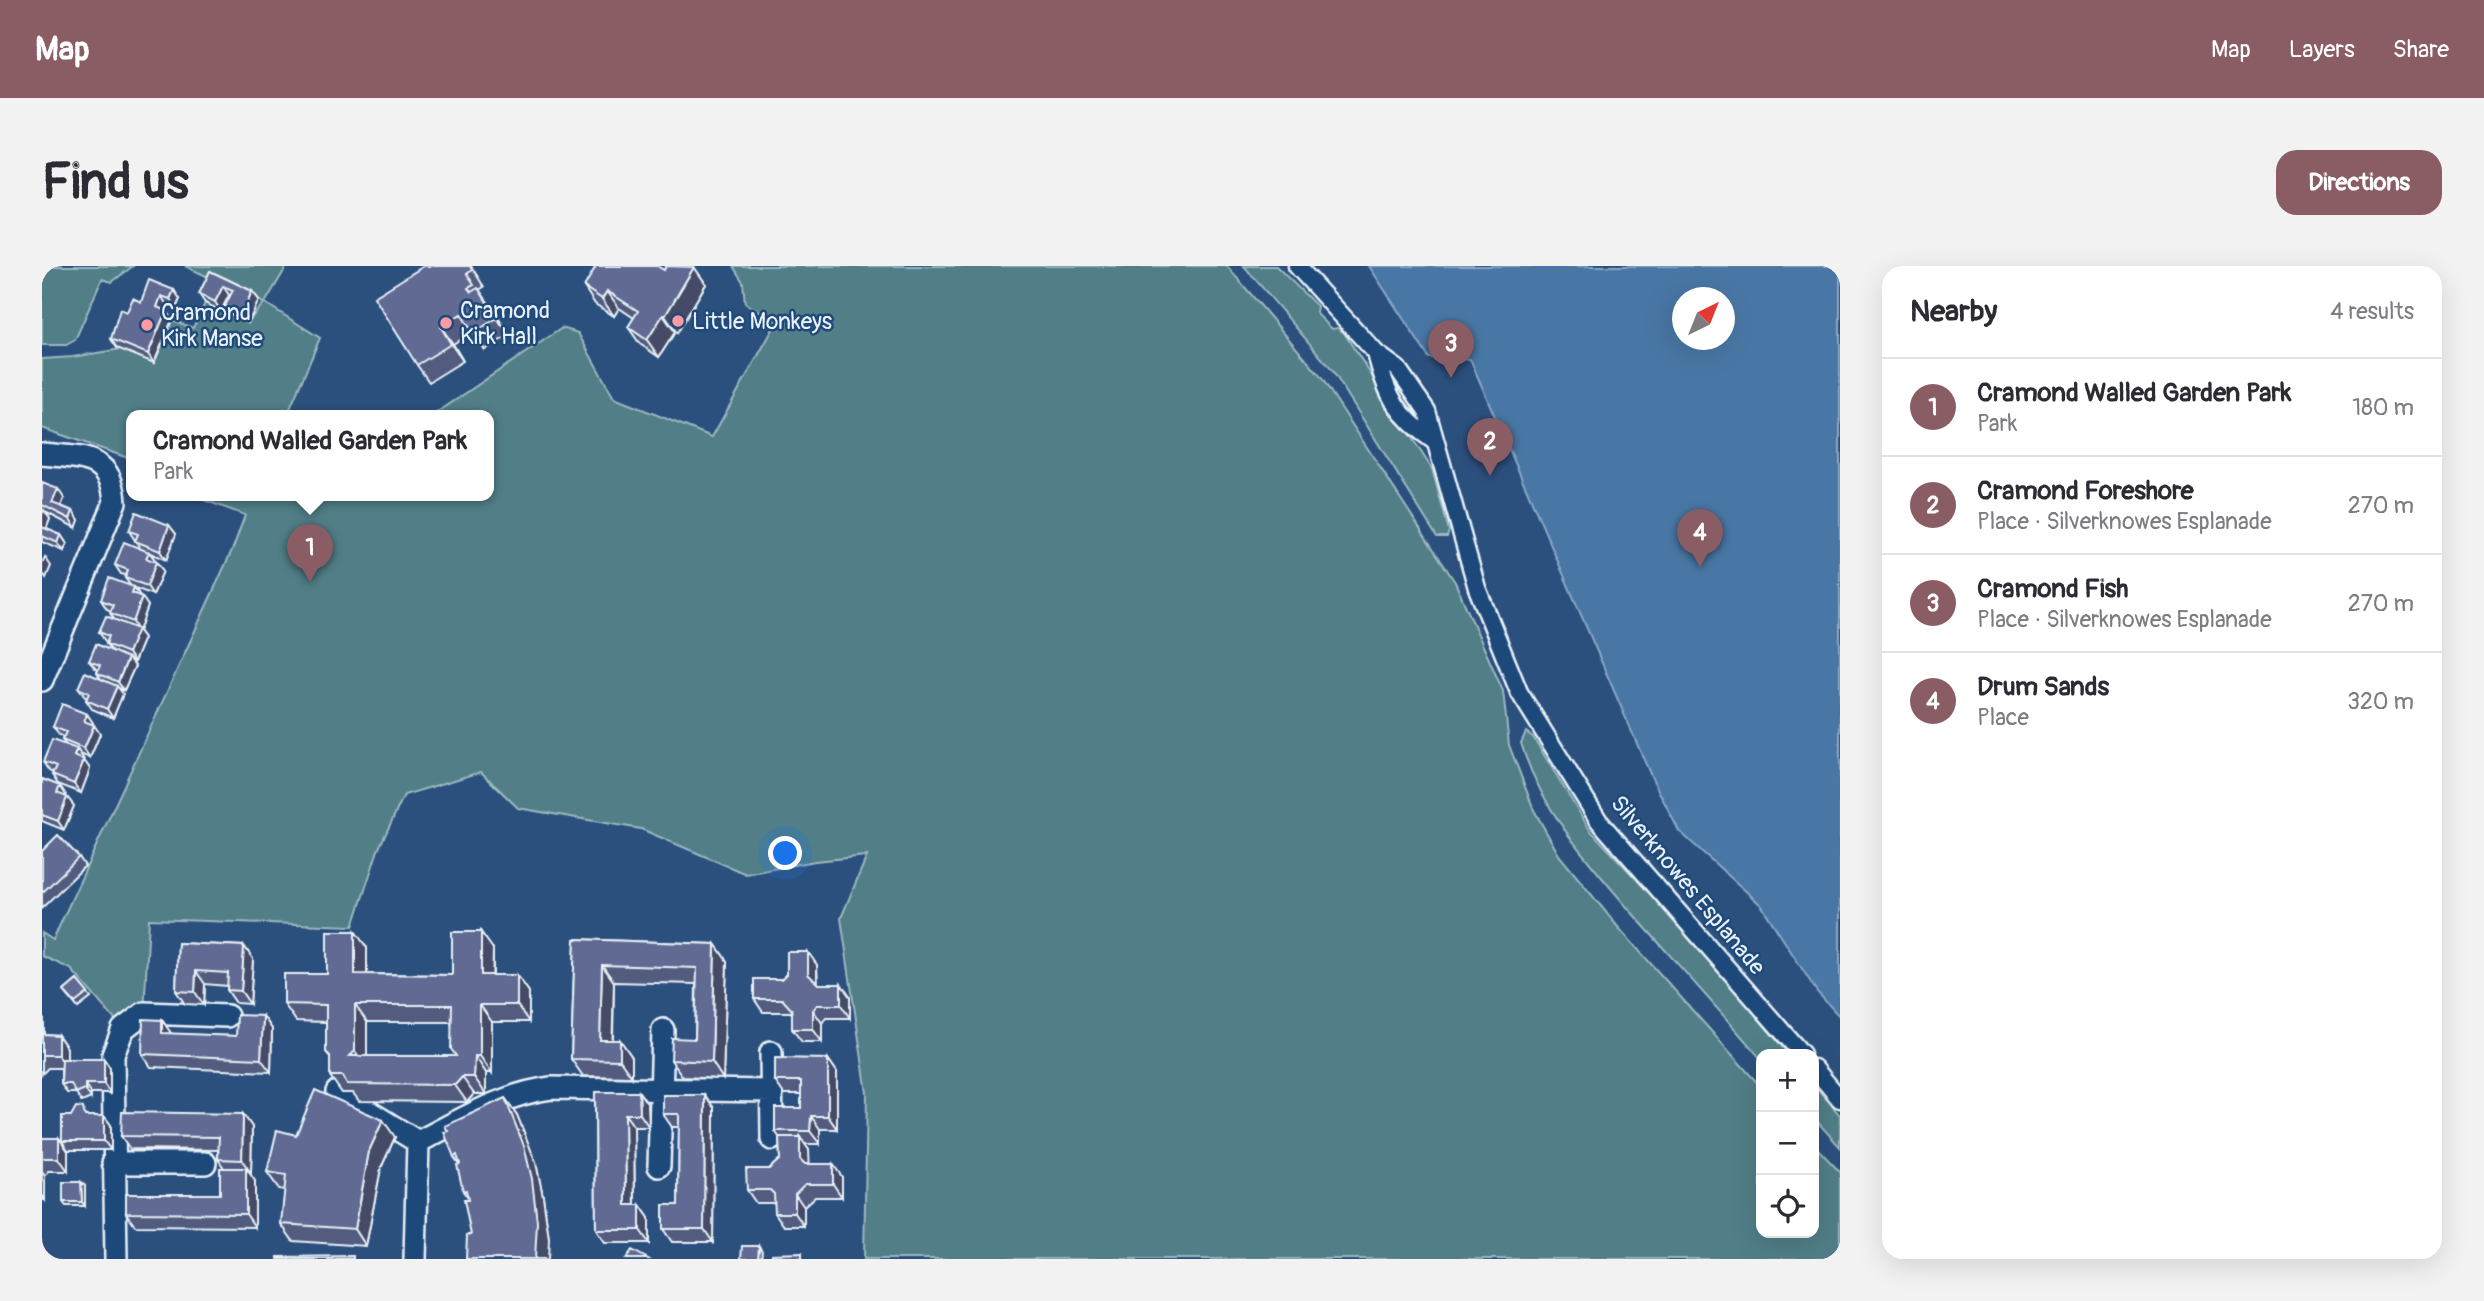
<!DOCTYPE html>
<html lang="en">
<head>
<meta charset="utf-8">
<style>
	:root { --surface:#fff; --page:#f2f2f3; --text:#2b2b33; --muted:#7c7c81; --line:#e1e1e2; --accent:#8a5d65 }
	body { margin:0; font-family:Pangolin,sans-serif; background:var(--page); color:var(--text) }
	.controls { position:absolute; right:21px; bottom:21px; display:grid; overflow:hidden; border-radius:14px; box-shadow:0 7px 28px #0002 }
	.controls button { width:63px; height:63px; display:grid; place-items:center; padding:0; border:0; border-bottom:2px solid var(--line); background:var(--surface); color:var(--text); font:35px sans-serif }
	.compass { position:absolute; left:1630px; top:21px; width:63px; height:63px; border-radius:50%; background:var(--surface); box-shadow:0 7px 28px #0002; rotate:43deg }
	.you { position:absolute; left:744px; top:588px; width:24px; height:24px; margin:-18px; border:5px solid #fff; border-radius:50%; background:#1a73e8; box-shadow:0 0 0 10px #1a73e833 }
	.badge { display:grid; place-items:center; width:46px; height:46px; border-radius:50%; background:var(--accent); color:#fff; font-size:23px; font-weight:700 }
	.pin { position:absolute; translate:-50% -58px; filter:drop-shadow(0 2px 4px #0008) }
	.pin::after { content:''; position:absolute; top:37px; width:24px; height:21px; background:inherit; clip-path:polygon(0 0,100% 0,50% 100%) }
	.popup { position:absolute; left:84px; top:144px; width:368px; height:91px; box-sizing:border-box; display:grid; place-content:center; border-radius:14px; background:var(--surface); filter:drop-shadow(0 2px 5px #0005); font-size:23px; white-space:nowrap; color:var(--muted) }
	.popup b { font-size:26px; color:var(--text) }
	.popup::after { content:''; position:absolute; left:50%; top:100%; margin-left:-14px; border:14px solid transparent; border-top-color:var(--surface) }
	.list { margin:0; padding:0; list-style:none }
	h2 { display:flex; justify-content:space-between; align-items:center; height:91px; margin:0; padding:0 28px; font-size:30px }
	h2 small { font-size:23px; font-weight:400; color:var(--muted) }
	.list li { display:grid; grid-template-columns:46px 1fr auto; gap:21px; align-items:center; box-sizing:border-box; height:98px; padding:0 28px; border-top:2px solid var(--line) }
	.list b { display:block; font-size:26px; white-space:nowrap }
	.list p { margin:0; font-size:23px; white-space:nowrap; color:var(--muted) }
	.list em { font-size:23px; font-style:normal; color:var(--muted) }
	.icon { flex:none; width:38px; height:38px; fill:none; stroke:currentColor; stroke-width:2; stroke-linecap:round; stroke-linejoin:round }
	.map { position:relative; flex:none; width:1798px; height:993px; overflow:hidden; border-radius:21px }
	header { display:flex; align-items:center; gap:42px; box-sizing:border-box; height:98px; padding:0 35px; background:var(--accent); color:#fff }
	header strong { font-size:33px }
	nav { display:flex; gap:38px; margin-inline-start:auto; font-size:24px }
	.intro { display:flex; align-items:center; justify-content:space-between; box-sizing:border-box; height:168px; padding:0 42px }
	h1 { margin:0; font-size:49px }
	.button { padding:18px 32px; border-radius:21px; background:var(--accent); color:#fff; font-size:24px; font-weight:700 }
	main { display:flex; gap:42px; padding:0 42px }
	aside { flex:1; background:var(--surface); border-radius:21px; box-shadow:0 7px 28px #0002 }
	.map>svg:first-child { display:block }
	.green { fill:#517e87; stroke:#9cb8c0; stroke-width:2 }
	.water { fill:#4977a5; stroke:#89a8c6; stroke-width:2; fill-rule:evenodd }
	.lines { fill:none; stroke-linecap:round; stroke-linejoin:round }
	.pedestrian-casing { stroke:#e8f1f8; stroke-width:21 }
	.minor-casing { stroke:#e8f1f8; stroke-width:26 }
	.pedestrian { stroke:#1f4a7a; stroke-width:16 }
	.minor { stroke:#1f4a7a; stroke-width:21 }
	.wall { fill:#535c7e; stroke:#e8f1f8; stroke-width:2; fill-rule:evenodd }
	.shaded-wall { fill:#444b66; stroke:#e8f1f8; stroke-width:2 }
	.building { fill:#616b92; stroke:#e8f1f8; stroke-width:2; fill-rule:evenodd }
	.poi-dot { fill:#ff9aa2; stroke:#1f4a7a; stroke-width:2.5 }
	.labels { text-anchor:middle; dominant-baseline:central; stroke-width:5; stroke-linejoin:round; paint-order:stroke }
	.poi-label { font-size:23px; fill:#e8f1f8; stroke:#1f4a7a; text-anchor:start }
	.street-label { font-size:23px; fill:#e8f1f8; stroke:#1f4a7a }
</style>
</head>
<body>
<header>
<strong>Map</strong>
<nav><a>Map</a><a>Layers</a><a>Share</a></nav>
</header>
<div class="intro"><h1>Find us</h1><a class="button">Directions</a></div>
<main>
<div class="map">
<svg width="1798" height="993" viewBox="0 0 1798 993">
	<rect width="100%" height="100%" fill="#2c507e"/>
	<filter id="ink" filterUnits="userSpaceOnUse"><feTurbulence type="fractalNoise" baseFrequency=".0143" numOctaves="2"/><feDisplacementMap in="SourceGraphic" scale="14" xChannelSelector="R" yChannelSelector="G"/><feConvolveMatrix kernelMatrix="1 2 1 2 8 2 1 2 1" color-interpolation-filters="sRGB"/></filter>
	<g filter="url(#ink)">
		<path class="green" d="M0,0H91L70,16L60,13L33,74L24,79H0Z
			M143,0H245L223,37L278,72L247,145L253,150H90L89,193L0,162V93L31,91L121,76L130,54L151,62L163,37L179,44L187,29L197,33L206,56L222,37Z
			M691,0H1185L1279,111L1413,316L1461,425L1467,479L1492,544L1517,589L1576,661L1719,821V967H1772V879L1798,906V993H822L825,827L799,652L825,590L773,595L704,608L599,563L476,542L439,506L362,529L336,584L311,660L107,653L102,747L81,763L29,703L0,690V667L11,674L191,282L203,249L151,230H446V150H390L520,62L536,67L572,132L670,171L735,56L703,37L701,16Z
			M1202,0H1234L1275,40L1274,47L1290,63L1296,62L1302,67L1390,203L1407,265L1405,271H1395L1290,104Z
			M1484,466L1491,471L1548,564L1658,681L1746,788H1719V793C1675,741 1630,692 1585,641C1542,591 1498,541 1479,477Z
			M1772,819L1798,849V881L1772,852Z"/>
		<path class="water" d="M1327,0H1798V751L1775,726L1719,639L1637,565L1609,510L1428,93L1387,92ZM1640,32H1682V74H1640Z"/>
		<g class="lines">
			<defs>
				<path id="pedestrian" d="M1255,0L1334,87L1356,103L1385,145L1435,322L1477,426L1557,555L1760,788
					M1334,87C1344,129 1356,151 1392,175
					M1772,802L1798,833"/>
				<path id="minor" d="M0,188C39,192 70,188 73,236L0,414
					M729,786L730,873
					M295,826L376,876C419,854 461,828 509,822L730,825
					M71,897H163
					M617,900L621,764
					M74,993L71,789L81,763L102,747L185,750
					M373,993L376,876"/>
			</defs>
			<use href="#pedestrian" class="pedestrian-casing"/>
			<use href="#minor" class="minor-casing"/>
			<use href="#pedestrian" class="pedestrian"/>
			<use href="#minor" class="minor"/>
		</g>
		<path class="wall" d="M429,0L442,21L437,24L467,69L443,84L430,66L411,78L421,95L387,116L375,99Z
			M652,1L664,18L635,67L633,66L617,91L598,78L586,61L592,52L577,42L572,50L553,38L542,21L622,4Z
			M168,5L210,25L217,34L206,57L190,49L183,40L188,29H187L179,45L163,37L157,28Z
			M132,24L138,33L134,42L125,39L123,45L130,54L112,97L75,82L69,73L99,36Z
			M0,217L22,232L19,240L31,245L37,254L34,262L3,246L8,253L4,263L19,269L25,278L22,285L0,276Z
			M127,259L134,268L124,294L108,287L121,305L111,329L93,322L98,331L106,340L97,365L102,372L92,396L88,394L93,400L82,424L77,422L81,428L71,452L50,443L44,434L45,432L43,431L36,422L59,413L55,407L56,404L54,403L47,395L69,384L64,378L65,376L63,375L57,366L72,353L68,347L69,345L65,343L59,334L88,319L83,312L84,309L79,308L73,299L98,282L87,265Z
			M45,448L51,457V458L58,468L48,492L38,488L40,493L48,503L39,527L16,518L10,509L11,507L7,505L1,496L24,479L20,474L21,471L17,469L11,461Z
			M0,513L18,520L24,529V530L32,540L22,564L0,555Z
			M0,585L37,591L43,600L0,642Z
			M533,673L673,678L685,695L681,813L641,811L629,794L653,773L654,718L572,716L571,774H578L590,791V811L541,810L529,793Z
			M136,677L202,680L211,693L208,738L194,737L185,724V720L163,718L162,739L143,738L134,725Z
			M325,682V708L410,709L451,683V709H475L487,726V756H450V807H444V828H432L425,836L317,835L311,827H300L288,810V791L284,786V756L254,755L242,738L285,708ZM325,756H409L414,790H325Z
			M775,699L776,718H799L808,731V752H784L780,757V776H760L750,763V748L749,746H721L712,733L740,713Z
			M35,714L49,732L36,742L22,725Z
			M0,750L2,753V768L16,769L25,782V793H62L68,802V827H49V832L40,836L34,827H25L19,818V802H6L0,808Z
			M221,750L230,763L229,806L109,801L100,788L120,754L129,768L194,770Z
			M786,793L795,806V863H778V878H763L767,884V898L800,911V931H773L762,941V960H742L733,947V937H714L705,924L738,893L737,871L733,865L759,842V828H742L733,815Z
			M553,826H597L606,839L607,861H592L593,939H598L607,952V977H563L554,964Z
			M463,832L475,849L494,897L501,930L507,973L429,969L426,932L421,925L417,898L412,891L406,865Z
			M672,842L671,976H630L621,963L636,939L637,861H630L621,848Z
			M201,848L210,861L209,907H207L213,915V961L93,960L84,947L178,928L182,902L176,893V884L88,883L79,870Z
			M46,850H62L69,859V884H26L20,875Z
			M254,869L353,871L339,902L324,980L251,975L239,958L243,924L237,923L225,906Z
			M0,872H17L26,885V905H7L3,910V934H0Z
			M39,916L43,920V940H24L21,936Z"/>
		<path class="shaded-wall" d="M652,1L664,18L635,67L623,50Z
			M181,20L187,29L179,45L173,36Z
			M436,22L448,39L467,69L455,52Z
			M132,24L138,33L134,42L128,33Z
			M210,25L217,34L206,57L200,48Z
			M565,25L577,42L572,50L560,33Z
			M119,30L125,39L121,50L115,41Z
			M124,45L130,54L112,97L106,88Z
			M621,49L633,66L617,91L605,74Z
			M399,61L411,78L421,95L409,78Z
			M16,223L22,232L17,245L10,237Z
			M2,244L8,253L2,269L0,266V248Z
			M31,245L37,254L34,262L28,253Z
			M127,259L134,268L124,294L118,285Z
			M19,269L25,278L22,285L16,277Z
			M107,286L113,294L110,301L104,292Z
			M3,291L9,300L4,312L0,306V297Z
			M114,296L121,305L111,329L105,320Z
			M92,321L98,330L96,336L90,327Z
			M100,331L106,340L97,365L102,372L92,396L86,387L95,363L91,356Z
			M86,392L93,400L82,424L76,416Z
			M75,420L81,428L71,452L65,443Z
			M45,448L51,457L48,464L42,455Z
			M52,459L58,468L48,492L42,483Z
			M35,483L41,492L38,499L32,490Z
			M42,494L48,503L39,527L32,518Z
			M18,520L24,529L21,536L15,527Z
			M25,531L32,540L22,564L16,555Z
			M313,665L325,682V725L313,708Z
			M439,666L451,683L450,726L439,709Z
			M673,678L685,695L681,813L670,796Z
			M202,680L211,693L208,738L199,725Z
			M766,686L775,699V721L766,708Z
			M560,699L572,716L570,791L558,774Z
			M154,705L163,718L162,739L153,726Z
			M475,709L487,726V756L475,739Z
			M799,718L808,731V752L799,739Z
			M313,739L325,756V802L313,785Z
			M438,739L450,756V807L438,790Z
			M771,744L780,757V776L771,763Z
			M0,750L2,753V777L0,774Z
			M221,750L230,763L229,806L219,793Z
			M120,754L129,767V780L120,767Z
			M16,769L25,782V802L16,789Z
			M578,774L590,791V811L578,794Z
			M433,790L444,807V828L432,811Z
			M62,793L68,802V827L62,818Z
			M786,793L795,806V863L786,850Z
			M420,811L432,828L425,836L413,819Z
			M43,818L49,827V832L43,823Z
			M597,826L606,839L607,861L598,848Z
			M663,829L672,842L671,976L662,963Z
			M463,832L475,849L494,897L501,930L507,973L506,993H493Z
			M201,848L210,861L209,907L200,894Z
			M583,848L592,861L593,952L584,939Z
			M62,850L69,859V884L62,875Z
			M769,850L778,863V878L768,865Z
			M341,854L353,871L339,902L324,980L313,963L327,885Z
			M758,871L767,884L768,906L758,893Z
			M17,872L26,885V905L17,892Z
			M791,898L800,911V931L791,918Z
			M204,902L213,915V961L204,948Z
			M0,906L3,910V934L0,929Z
			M39,916L43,920V940L40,936Z
			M753,928L762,941V960L753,947Z
			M598,939L607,952V977L598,964Z
			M717,980L720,985L719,993H716Z"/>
		<path class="building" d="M382,0H428L430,4L425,8L432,19L426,22L429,26L436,22L455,52L431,67L419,48L399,61L409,78L375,99L332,31Z
			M554,0H615L622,4L624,0L652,1L623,50L621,49L605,74L586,61L596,45L565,25L560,33L542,21Z
			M168,5L210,25L200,48L183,40L191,24L181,20L173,36L157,28Z
			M107,14L132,24L128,33L119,30L115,41L124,45L106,88L69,73L78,43L85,46L91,32L99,36Z
			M0,217L16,223L10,237L31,245L28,253L0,239Z
			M94,246L127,259L118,285L93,275L96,268L87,265Z
			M0,261L19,269L16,277L0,270Z
			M82,276L107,286L104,292L114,296L105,320L83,312L86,304L73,299Z
			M67,312L92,321L90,327L100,331L91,356L68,347L71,339L59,334Z
			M64,350L96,363L86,387L64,378L67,370L57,366Z
			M54,378L86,392L76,416L55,407L58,399L47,395Z
			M43,406L75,420L65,443L44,434L47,427L36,422Z
			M20,438L45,448L42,455L52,459L42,483L20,474L24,466L11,461Z
			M10,474L35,483L32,490L42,494L32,518L10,509L14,501L1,496Z
			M0,513L18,520L15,527L25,531L16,555L0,549Z
			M16,569L37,591L0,627V585Z
			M285,665H313V708L410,709V666H439V709H475V739H438V790H433L432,811H420L413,819L305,818L301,810H288V790L284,786V739L242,738V708H285ZM313,739H410L409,783L414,790H308L313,785Z
			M533,673L673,678L670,796L629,794L630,772L653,773L655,702L560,699L558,774H578V794L529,793Z
			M136,677L202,680L199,725L185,724L186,707L154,705L153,726L134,725Z
			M745,686H766V708L776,718H799V739H775L771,744V763H750V744L740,733H712V713H740L745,708Z
			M35,714L46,727L33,737L22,725Z
			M195,749L221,750L219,793L100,788L101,753L120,754V767L194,770Z
			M0,768L16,769V789H0Z
			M733,792L786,793V850H769L768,865H733V842H759V815H733Z
			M20,793H62V818H43V823L34,827L29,818H19Z
			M273,824L341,854L327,885L313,963L239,958L244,909L225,906L235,864L254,869Z
			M553,826H597L598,848H583L584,939H598V964H554Z
			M621,829H663L662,963H621V939H636L637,848H621Z
			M463,832L482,880L490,913L495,956L493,993H424L425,969H429L422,934H426L424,924L421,925L415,899L418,898L415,889L412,891L402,866L406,865L403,860Z
			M34,841L41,842L43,850H62V875H20V850H29Z
			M80,846L201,848L200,894L176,893L177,871L79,870Z
			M737,871H758V893L763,898H791V918H763L753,928V947H733L732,928L728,924H705L704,903H727L738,893Z
			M0,872H17V892H0Z
			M178,902H204V948L84,947V928H178Z
			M21,916H39L40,936H21Z
			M700,980H717L716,993H699Z
			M590,984L606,993H584Z
			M760,987V993H730V988Z
			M311,990V993H236V991Z"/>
	</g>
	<g class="poi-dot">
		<circle cx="636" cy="55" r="7"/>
		<circle cx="404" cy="57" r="7"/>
		<circle cx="105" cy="59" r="7"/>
	</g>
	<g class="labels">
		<g class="poi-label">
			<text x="418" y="44">Cramond<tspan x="418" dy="26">Kirk Hall</tspan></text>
			<text x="119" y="46">Cramond<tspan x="119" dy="26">Kirk Manse</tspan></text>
			<text x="650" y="55">Little Monkeys</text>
		</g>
		<g class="street-label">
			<text transform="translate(1646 619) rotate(50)">Silverknowes Esplanade</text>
		</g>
	</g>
</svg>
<div class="controls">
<button>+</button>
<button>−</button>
<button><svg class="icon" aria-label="locate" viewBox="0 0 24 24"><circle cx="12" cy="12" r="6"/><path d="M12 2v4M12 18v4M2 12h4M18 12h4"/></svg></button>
</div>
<svg class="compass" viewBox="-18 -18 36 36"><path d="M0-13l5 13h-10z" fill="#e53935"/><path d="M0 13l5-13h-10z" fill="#7c7c81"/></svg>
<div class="you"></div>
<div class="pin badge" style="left:268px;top:316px">1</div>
<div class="popup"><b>Cramond Walled Garden Park</b>Park</div>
<div class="pin badge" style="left:1448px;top:210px">2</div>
<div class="pin badge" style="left:1409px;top:112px">3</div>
<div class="pin badge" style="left:1658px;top:301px">4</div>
</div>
<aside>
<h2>Nearby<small>4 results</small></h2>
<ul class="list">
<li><span class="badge">1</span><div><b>Cramond Walled Garden Park</b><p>Park</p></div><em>180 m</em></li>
<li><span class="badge">2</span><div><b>Cramond Foreshore</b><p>Place · Silverknowes Esplanade</p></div><em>270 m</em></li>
<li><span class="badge">3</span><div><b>Cramond Fish</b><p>Place · Silverknowes Esplanade</p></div><em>270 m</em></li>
<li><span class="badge">4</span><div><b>Drum Sands</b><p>Place</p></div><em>320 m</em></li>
</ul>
</aside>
</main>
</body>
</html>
